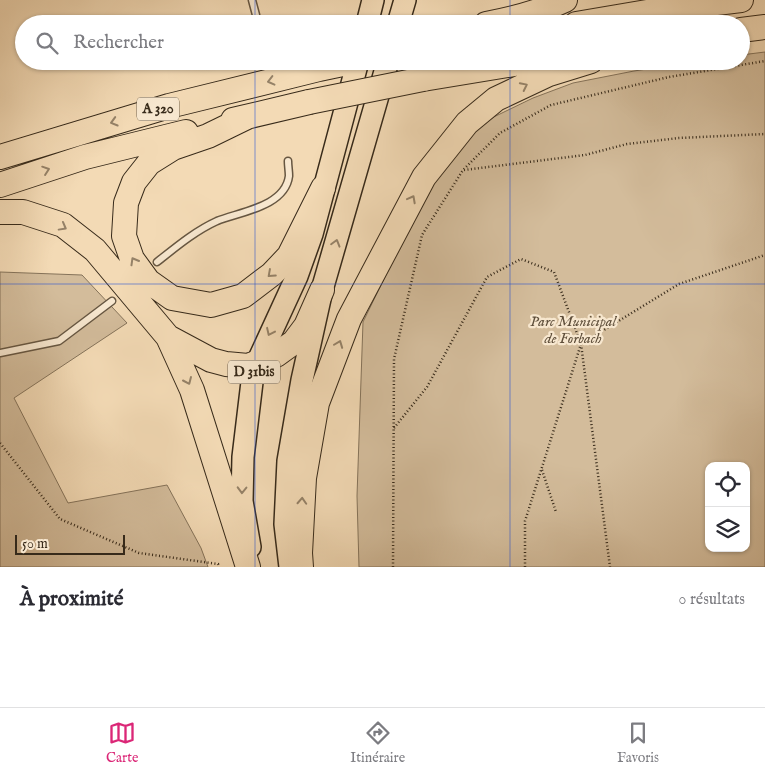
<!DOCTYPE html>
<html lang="fr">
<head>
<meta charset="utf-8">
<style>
	:root { --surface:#fff; --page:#f7f7f7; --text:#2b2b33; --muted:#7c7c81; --line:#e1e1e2; --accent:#db2777 }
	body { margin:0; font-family:"IM FELL English",serif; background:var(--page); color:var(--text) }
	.controls { position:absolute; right:15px; bottom:15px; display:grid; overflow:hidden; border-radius:10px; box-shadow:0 1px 4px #0004 }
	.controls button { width:45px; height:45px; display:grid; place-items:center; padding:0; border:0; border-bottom:1px solid var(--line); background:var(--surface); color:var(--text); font:25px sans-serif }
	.scale { position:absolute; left:15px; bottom:12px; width:110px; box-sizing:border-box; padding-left:5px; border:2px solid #372a1a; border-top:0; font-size:14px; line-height:18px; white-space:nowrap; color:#372a1a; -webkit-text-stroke:4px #f7e7cf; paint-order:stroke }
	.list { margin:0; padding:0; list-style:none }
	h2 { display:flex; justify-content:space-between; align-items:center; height:65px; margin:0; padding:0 20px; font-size:21px }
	h2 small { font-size:16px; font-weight:400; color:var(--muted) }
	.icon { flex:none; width:28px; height:28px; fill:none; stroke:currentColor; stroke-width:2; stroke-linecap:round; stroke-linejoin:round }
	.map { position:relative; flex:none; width:765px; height:567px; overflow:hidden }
	.search { position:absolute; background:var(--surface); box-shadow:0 1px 4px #0004; left:15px; right:15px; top:15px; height:55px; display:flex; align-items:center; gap:12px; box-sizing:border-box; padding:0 18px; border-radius:28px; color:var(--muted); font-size:19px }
	.sheet { height:140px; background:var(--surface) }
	nav { display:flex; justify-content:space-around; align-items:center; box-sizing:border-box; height:70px; border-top:1px solid var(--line); background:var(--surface); font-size:14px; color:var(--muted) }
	nav a { display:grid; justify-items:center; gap:2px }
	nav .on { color:var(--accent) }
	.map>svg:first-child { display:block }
	.green { fill:#d3bc9b; stroke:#85735a; fill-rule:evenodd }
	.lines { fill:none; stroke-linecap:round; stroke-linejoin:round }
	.service-casing { stroke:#665641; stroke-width:9 }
	.trunk-casing { stroke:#372a1a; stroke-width:24 }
	.motorway-casing { stroke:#372a1a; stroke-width:26 }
	.path { stroke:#372a1a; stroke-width:2.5; stroke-dasharray:1 2.5; stroke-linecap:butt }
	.service { stroke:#f7e7cf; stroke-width:6 }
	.trunk { stroke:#f3dab5; stroke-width:21 }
	.motorway { stroke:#f3dab5; stroke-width:24 }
	.motorway-bridge-casing { stroke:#372a1a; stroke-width:26; stroke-linecap:butt }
	.motorway-bridge { stroke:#f3dab5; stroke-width:24 }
	.oneway { stroke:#958268 }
	.grid { fill:none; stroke:#1d4ed8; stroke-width:1; stroke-opacity:0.55 }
	.labels { text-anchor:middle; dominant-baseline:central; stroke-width:4.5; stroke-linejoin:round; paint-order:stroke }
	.shield { fill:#f7e7cf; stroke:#716350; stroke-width:1 }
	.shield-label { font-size:14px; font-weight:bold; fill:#372a1a }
	.park-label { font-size:15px; font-style:italic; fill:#5e4e3a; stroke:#f7e7cf }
</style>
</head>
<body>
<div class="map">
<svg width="765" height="567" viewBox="0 0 765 567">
	<rect width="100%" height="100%" fill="#f3dab5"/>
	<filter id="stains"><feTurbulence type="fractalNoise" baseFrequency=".004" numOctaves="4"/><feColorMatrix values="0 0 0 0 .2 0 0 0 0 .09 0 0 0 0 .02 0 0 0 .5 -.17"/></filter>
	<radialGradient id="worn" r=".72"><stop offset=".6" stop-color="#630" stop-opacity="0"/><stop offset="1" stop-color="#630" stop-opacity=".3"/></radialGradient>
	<path class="green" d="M765,52V567H359L357,496L363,322L424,197L473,127L533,98L573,83L634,71L698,61H741V55ZM709,466H746V548H709Z
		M0,272L82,275L127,323L14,398L68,503L167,485L201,548L208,567H0Z"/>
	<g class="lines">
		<defs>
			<path id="service" d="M252,0L256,15
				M157,262C176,247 195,231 217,221C239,212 285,207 289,176C289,171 288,166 288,161
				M0,353L59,341L112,301"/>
			<path id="trunk" d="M367,24L373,0
				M398,24L405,0
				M250,547L242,501L243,457L252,382L257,363L297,276L312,234L358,61
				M290,567L285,524L288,461L302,380L322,290L388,61"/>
			<path id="motorway" d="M486,24C513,19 540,12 565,0
				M576,24L659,10L741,0
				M741,30L765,27
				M423,79L532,61
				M247,117L208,136L173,148L149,163L134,182L126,203L124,236L132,259L148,281L172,298L211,305L243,296L272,274L289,256L323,188
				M233,120L309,102
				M0,157L169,106L319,69L357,61
				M0,185L85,157L186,132
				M0,212H23L63,225L95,250L168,337L192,390L248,567
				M168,337L211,360L226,364L248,366L276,355L294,342L306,326L322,290
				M301,567L300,553L304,478L317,403L349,319L424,177L467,123L496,99L549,74L591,61"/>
		</defs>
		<use href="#service" class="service-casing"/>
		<use href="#trunk" class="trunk-casing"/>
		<use href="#motorway" class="motorway-casing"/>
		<path class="path" d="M464,170L585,155L627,144L679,138L765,134
			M394,428L427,387L487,277L521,259L554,272L581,344L610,567
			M0,443L60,519L139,553L218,564L219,567
			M542,470L556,512
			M393,567L394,359L422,235L463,170L500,133L551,105L669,77L765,61
			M525,567V521L581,344L679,284L765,255"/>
		<use href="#service" class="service"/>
		<use href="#trunk" class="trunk"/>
		<use href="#motorway" class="motorway"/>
		<defs>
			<path id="motorway-bridge" d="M309,102L423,79"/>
		</defs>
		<use href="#motorway-bridge" class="motorway-bridge-casing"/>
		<use href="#motorway-bridge" class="motorway-bridge"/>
	</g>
	<defs><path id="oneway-chevron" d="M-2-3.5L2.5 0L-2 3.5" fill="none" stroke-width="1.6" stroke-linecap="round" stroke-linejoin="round" transform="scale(1.25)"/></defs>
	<g class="oneway">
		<use href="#oneway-chevron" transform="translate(271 81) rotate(166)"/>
		<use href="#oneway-chevron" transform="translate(524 86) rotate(-26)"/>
		<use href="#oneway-chevron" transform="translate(114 122) rotate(164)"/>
		<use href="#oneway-chevron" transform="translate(46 170) rotate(-19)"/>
		<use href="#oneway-chevron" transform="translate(412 199) rotate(-62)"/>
		<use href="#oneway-chevron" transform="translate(63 227) rotate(29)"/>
		<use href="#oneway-chevron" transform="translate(336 243) rotate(-74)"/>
		<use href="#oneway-chevron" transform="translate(134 261) rotate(-120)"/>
		<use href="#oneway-chevron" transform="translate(271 274) rotate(138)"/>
		<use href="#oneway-chevron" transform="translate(270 332) rotate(115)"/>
		<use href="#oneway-chevron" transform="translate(339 344) rotate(-69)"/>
		<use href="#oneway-chevron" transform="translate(188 381) rotate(66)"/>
		<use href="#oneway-chevron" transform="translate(242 490) rotate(91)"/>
		<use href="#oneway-chevron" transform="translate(302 501) rotate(-87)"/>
	</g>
	<path class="grid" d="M255,0V24M510,0V24M255,61V567M510,61V567M0,284H765"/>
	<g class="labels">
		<g class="shield">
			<rect x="137" y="97.5" width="42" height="23" rx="4"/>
			<rect x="228" y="360.5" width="52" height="23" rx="4"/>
		</g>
		<g class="shield-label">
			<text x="158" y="109">A 320</text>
			<text x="254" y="372">D 31bis</text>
		</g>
		<g class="park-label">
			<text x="573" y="321">Parc Municipal<tspan x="573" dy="17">de Forbach</tspan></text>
		</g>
	</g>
	<rect width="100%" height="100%" filter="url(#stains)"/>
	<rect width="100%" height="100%" fill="url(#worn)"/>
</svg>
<div class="controls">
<button><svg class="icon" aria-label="locate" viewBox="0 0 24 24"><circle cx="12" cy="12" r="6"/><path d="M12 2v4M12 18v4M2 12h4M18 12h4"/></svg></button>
<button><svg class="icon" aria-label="layers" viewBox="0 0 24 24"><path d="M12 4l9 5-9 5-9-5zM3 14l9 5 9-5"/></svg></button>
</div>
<div class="scale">50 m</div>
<div class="search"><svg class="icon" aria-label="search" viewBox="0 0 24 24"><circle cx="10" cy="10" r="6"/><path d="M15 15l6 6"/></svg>Rechercher</div>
</div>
<section class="sheet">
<h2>À proximité<small>0 résultats</small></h2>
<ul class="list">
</ul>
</section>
<nav>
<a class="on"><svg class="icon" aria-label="map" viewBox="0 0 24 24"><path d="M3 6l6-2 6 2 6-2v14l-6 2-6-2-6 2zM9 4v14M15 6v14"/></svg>Carte</a>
<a><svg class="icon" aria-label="directions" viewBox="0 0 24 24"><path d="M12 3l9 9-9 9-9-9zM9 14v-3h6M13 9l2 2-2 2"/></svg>Itinéraire</a>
<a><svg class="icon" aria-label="saved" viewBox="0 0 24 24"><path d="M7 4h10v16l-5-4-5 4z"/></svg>Favoris</a>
</nav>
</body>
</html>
